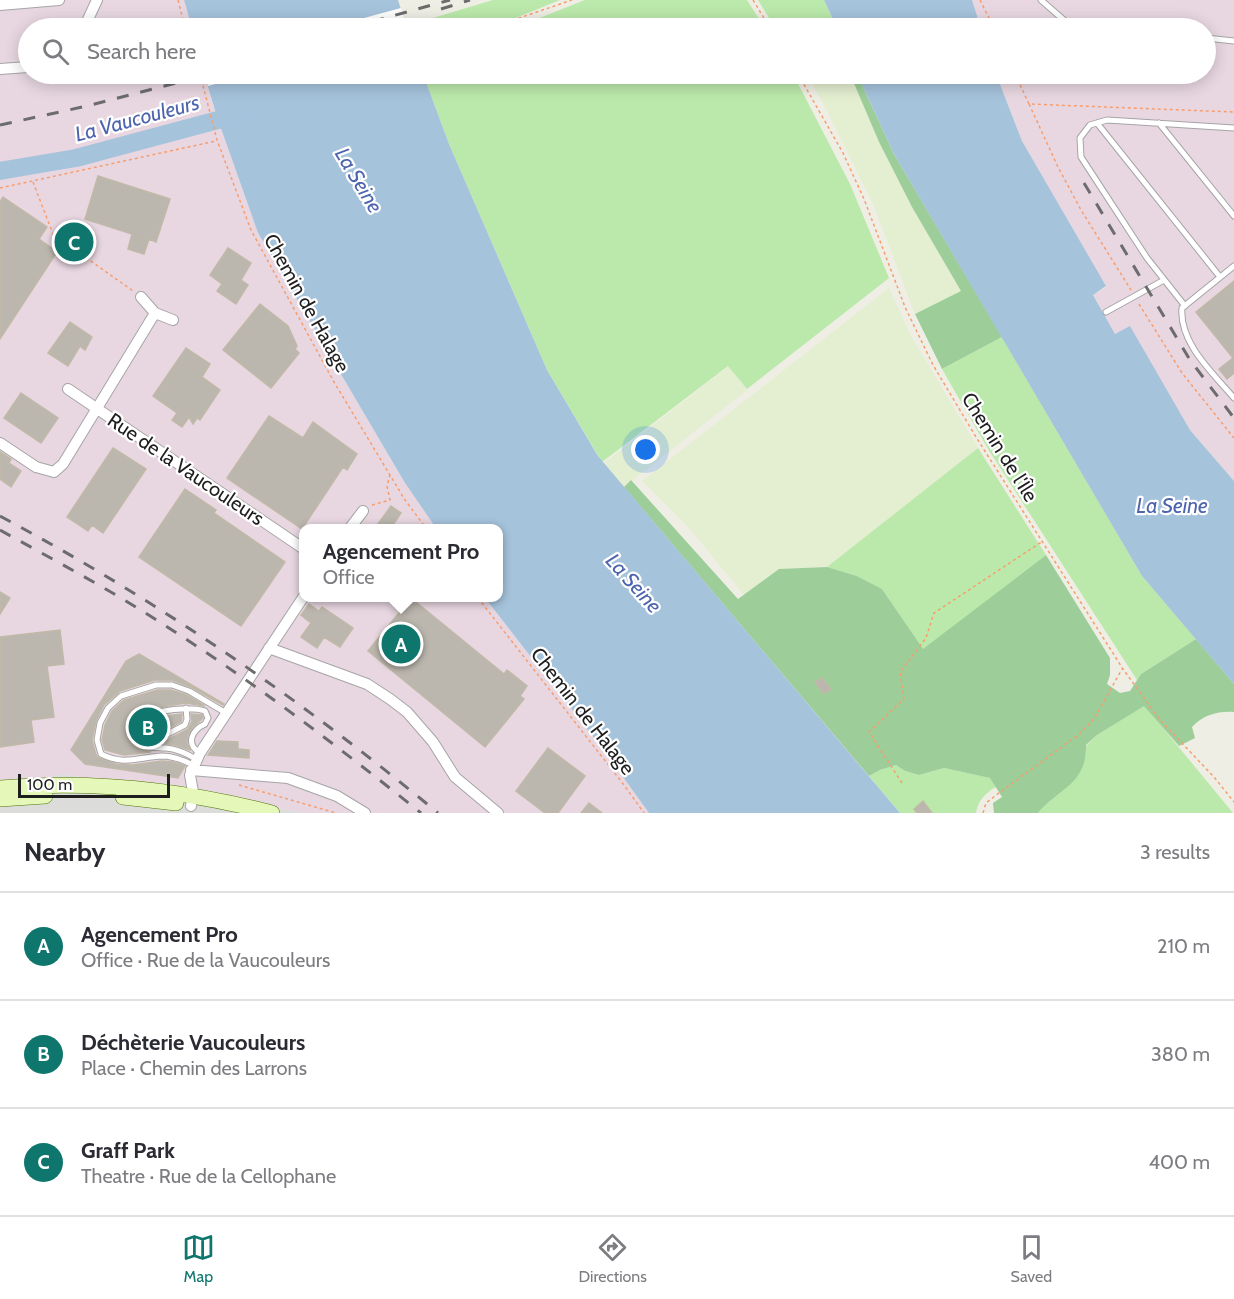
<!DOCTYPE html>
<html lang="en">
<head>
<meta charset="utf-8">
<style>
	:root { --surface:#fff; --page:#f2f2f3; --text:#2b2b33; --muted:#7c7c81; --line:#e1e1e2; --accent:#0f766e }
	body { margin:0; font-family:Cabin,sans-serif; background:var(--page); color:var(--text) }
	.scale { position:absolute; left:18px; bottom:15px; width:152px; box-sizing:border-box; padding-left:6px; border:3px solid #1e1e1e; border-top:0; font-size:16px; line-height:21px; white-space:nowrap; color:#1e1e1e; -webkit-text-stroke:4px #fff; paint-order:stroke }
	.you { position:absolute; left:646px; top:450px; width:21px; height:21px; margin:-15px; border:4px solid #fff; border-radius:50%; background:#1a73e8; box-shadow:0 0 0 9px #1a73e833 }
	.badge { display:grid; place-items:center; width:39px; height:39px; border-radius:50%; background:var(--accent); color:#fff; font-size:20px; font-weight:700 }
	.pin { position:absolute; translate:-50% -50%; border:3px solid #fff; box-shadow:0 2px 6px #0006 }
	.popup { position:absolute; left:299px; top:524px; width:204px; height:78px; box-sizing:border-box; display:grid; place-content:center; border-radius:12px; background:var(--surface); filter:drop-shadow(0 2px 4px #0005); font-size:20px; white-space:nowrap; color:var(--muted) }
	.popup b { font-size:22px; color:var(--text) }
	.popup::after { content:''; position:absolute; left:50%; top:100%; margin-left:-12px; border:12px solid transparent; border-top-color:var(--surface) }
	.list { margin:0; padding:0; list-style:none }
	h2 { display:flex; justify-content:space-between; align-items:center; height:78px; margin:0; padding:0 24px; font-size:26px }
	h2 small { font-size:20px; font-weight:400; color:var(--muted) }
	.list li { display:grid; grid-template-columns:39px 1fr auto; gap:18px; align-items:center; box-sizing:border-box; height:108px; padding:0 24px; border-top:2px solid var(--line) }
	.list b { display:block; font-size:22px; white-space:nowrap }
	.list p { margin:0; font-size:20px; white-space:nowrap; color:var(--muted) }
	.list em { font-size:20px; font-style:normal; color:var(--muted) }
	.icon { flex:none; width:33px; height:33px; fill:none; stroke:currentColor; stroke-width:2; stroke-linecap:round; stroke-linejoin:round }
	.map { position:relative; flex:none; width:1234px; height:813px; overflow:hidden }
	.search { position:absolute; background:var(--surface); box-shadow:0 3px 15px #0003; left:18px; right:18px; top:18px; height:66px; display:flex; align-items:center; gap:15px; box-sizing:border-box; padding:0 21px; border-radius:33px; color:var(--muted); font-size:22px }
	.sheet { height:402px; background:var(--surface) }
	nav { display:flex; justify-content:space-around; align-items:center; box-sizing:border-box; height:84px; border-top:2px solid var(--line); background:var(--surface); font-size:16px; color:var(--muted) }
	nav a { display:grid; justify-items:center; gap:3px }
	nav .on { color:var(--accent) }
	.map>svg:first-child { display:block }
	.residential { fill:#dcdcdb }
	.industrial { fill:#e8d7e1 }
	.farmland { fill:#e4eed0 }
	.grass { fill:#bbe9ab }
	.forest { fill:#9dce9a }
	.water { fill:#a6c3dc }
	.pier { fill:#fff }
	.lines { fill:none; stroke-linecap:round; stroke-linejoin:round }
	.river { stroke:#a6c3dc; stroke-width:18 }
	.building { fill:#bcb7ae; stroke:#c1b9a7; stroke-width:1.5 }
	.lane-casing { stroke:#a5a5a5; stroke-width:7 }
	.street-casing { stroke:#a5a5a5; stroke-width:12 }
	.secondary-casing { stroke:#4e7407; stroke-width:16 }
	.path { stroke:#f79d6d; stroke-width:1.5; stroke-dasharray:3 3; stroke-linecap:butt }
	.lane { stroke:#fff; stroke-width:5 }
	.street { stroke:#fff; stroke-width:10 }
	.secondary { stroke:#e6f8b9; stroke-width:15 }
	.rail { stroke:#6c6c6c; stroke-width:3; stroke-dasharray:12 12; stroke-linecap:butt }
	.labels { text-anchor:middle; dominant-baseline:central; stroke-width:4.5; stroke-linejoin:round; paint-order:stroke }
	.street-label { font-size:20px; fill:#1e1e1e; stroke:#fff }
	.water-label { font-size:21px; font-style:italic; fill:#4c65ad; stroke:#fff }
</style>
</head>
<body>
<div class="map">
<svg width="1234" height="813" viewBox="0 0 1234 813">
	<rect width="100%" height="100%" fill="#efeee5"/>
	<path class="residential" d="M61,774L307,813H0V792Z"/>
	<path class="industrial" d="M0,0H184L192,28H28V74H204L218,120L258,233L405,483L436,528H304V598H485L602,748L649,813H307L61,774L0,792Z
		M972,0H1234V481L1190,430L1130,327L1115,334L1093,295L1106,287L1022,141L996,74H1206V28H981Z"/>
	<path class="farmland" d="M806,74H850L879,142L912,207L962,292L915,314L873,204L823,103Z
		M889,288L910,334L978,448L827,567L779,569L744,595L690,529L642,481Z
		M729,366L747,390L624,487L604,463Z"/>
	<path class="grass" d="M493,0H560L491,28H407L406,26Z
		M585,0H747L765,28H514Z
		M758,0H824L837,28H775Z
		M423,74H793L850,184L889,278L747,389L728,366L602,462L547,370L449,144Z
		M1002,337L1142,576L1196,639L1141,674L1137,680L988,449L942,369Z
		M978,448L1046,555L923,650L882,589L857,576L827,567Z
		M1144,705L1233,813H1038C1057,790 1087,780 1086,746L1097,735Z
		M896,765L905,771L919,775L944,768L991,778L996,787C985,793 978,801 976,813H900L869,776L880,770Z"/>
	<path class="forest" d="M850,74H857L894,154L1002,337L942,369L915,314L961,291L912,207L879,142Z
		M631,480L738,599L779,569L827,567L857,576L882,589L923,649L1046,555L1110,658V675L1107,684L1120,693L1130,691L1141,674L1196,639L1234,684V712C1218,711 1203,715 1192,727L1195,738L1179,746L1144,706L1097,735L1086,745C1087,784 1059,788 1038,813H994L993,803L1002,797L990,778L944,768L919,775L905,771L896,765L880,770L869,776L624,487Z"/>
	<path class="water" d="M184,0H398L407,28H192Z
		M824,0H972L981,28H837Z
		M204,74H423L449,144L547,370L598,456L900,813H649L602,748L485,598H498V528H436L405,483L258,233L218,120Z
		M857,74H996L1022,141L1106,286L1093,295L1115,334L1130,326L1190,430L1234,481V684L1142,576L894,154Z"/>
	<path class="pier" d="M401,8L407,28H327Z
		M204,74H253L208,86Z"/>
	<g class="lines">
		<path class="river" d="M0,171L76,158L218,120L240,112"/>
	</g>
	<path class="building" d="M1114,74H1163L1162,83L1114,80Z
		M98,176L170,199L156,242L149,239L144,254L128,249L132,234L85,219Z
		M3,197L47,227L39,239L57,252L0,339V202Z
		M228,248L251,263L241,280L248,285L236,304L217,291L222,284L210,275Z
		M1234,281V373L1227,379L1219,369L1233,358L1196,312Z
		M260,304L288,326L297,346L295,349L299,353L271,388L223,350Z
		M70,322L92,337L85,350L80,346L68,366L48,353Z
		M186,348L210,364L202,377L220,390L200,420L197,418L193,424L189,417L182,427L172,420L177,413L153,396Z
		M21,393L58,418L41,443L4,418Z
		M269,416L303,438L313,422L357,454L347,470L343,467L302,529L227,478Z
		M113,448L146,469L103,533L92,525L88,531L67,517Z
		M0,452L11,459L9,463L21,471L11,487L0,479Z
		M185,489L216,510L214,513L285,562L241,626L139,557Z
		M391,506L401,513L391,528H375Z
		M0,592L10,598L0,614Z
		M411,598L504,674L507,670L527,686L520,696L524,699L485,747L368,651Z
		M309,604L319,611L322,607L353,628L340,647L324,637L317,648L301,637L311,623L301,615Z
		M60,630L64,664L47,666L54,717L31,720L34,742L0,747V637Z
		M139,654L224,704L223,705L191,687L172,680H155L120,691L104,705L96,721L92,740L96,755L99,758L116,764L132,765L162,761L173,762L185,766L178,778L85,764L71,750L126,661Z
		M822,678L831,689L824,694L815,682Z
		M157,690H171L187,695L205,706L186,703L173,705L149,710L137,716L130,726L131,741L139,749L151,752L124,755L105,750L102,740L105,725L112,711L124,700Z
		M182,714L181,722L144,741L140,738V729L144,724L163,716Z
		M191,714L202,715L203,718L193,727L188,735L187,743L190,750L175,745L161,743L188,729L192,721Z
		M217,741L238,742V749L249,750V758L208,755Z
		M548,748L585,776L558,813H545L516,791Z
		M923,801L932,813H917L914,809Z
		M589,803L602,813H581Z"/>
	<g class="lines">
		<defs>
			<path id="lane" d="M1041,0L1073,28H1081
				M1206,38L1234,41
				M1097,123L1220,277
				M1159,123L1234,216
				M1234,266L1182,308C1179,343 1213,373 1234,398
				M1185,306L1147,258L1081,157L1080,138L1090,125L1107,120L1234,128
				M1106,312L1164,280
				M144,746L185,725L187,719L186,708
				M196,759C186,753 177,749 166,748C157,747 146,749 138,743C135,741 135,738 134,735C129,710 189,705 205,711L208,718L205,724C192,730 185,744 200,753
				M193,765C183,760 173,756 162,756C139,757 124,766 101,754L97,740L100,723L108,708L121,696L156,685H172L189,691L226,713"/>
			<path id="street" d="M0,5L59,0
				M84,28L97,0
				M0,69L28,67
				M141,297L155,313L173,320
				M68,389L304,549
				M0,443L36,467L54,472L63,464L155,313
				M350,528L363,511
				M269,648L367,684L390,699L407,712L433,742L455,777L498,813
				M191,770L288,778L337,796L365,813
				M191,806L193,792L190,775L200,753L304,596"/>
			<path id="secondary" d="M0,788C92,780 183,790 272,813
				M123,797L176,803
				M0,799L45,796"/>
		</defs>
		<use href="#lane" class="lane-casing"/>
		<use href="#street" class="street-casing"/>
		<use href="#secondary" class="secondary-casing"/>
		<path class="path" d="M178,0L185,28
			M753,0L770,28
			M980,0L994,28
			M490,28L572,0
			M200,74L217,140L251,230L334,382L405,500L426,528
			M798,74L843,153L864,199L905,307L933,365L976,437L1123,669L1160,720L1214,777L1234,802
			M1015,74L1029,104L1234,112
			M1029,104L1058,167L1081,210L1131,290
			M33,182L53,234L133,291
			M0,188L216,141
			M1139,304L1182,373L1234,438
			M372,505L390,500L387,486L390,475
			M478,598L624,785L644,813
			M902,783L869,732L904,699L900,672L926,638L934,613L1043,541
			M239,785L336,813
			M983,813L986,803L995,796L1078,735L1094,719L1122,669"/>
		<use href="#lane" class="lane"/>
		<use href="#street" class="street"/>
		<use href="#secondary" class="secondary"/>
		<path class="rail" d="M441,9L470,0
			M349,28L450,0
			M0,125L87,106L211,74
			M1084,183L1190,360L1234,418
			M0,516C157,600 302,700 438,813
			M0,530C52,559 105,587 155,619C248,678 335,744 421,813"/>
	</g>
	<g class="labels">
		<g class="street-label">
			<text transform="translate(307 303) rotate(61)">Chemin de Halage</text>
			<text transform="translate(1000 447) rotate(58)">Chemin de l'Île</text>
			<text transform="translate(186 469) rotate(34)">Rue de la Vaucouleurs</text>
			<text transform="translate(583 711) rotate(52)">Chemin de Halage</text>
		</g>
		<g class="water-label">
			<text transform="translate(137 118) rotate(-15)">La Vaucouleurs</text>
			<text transform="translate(359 180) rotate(59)">La Seine</text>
			<text x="1172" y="505">La Seine</text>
			<text transform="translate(634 583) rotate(48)">La Seine</text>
		</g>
	</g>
</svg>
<div class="scale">100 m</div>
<div class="you"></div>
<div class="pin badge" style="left:401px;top:644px">A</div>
<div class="popup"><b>Agencement Pro</b>Office</div>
<div class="pin badge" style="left:148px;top:727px">B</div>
<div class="pin badge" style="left:74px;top:242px">C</div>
<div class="search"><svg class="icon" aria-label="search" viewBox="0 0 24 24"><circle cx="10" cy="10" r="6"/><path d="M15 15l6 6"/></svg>Search here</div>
</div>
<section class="sheet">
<h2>Nearby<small>3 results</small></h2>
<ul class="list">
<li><span class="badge">A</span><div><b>Agencement Pro</b><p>Office · Rue de la Vaucouleurs</p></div><em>210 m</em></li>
<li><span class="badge">B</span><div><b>Déchèterie Vaucouleurs</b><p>Place · Chemin des Larrons</p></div><em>380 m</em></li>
<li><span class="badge">C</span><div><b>Graff Park</b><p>Theatre · Rue de la Cellophane</p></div><em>400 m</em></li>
</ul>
</section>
<nav>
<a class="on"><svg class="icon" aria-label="map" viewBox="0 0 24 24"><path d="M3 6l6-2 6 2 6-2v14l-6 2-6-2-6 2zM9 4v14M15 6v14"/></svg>Map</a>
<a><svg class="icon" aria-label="directions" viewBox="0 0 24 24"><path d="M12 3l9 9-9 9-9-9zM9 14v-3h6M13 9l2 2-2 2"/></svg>Directions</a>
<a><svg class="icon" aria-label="saved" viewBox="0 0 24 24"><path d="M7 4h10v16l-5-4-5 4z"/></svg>Saved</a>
</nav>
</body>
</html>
